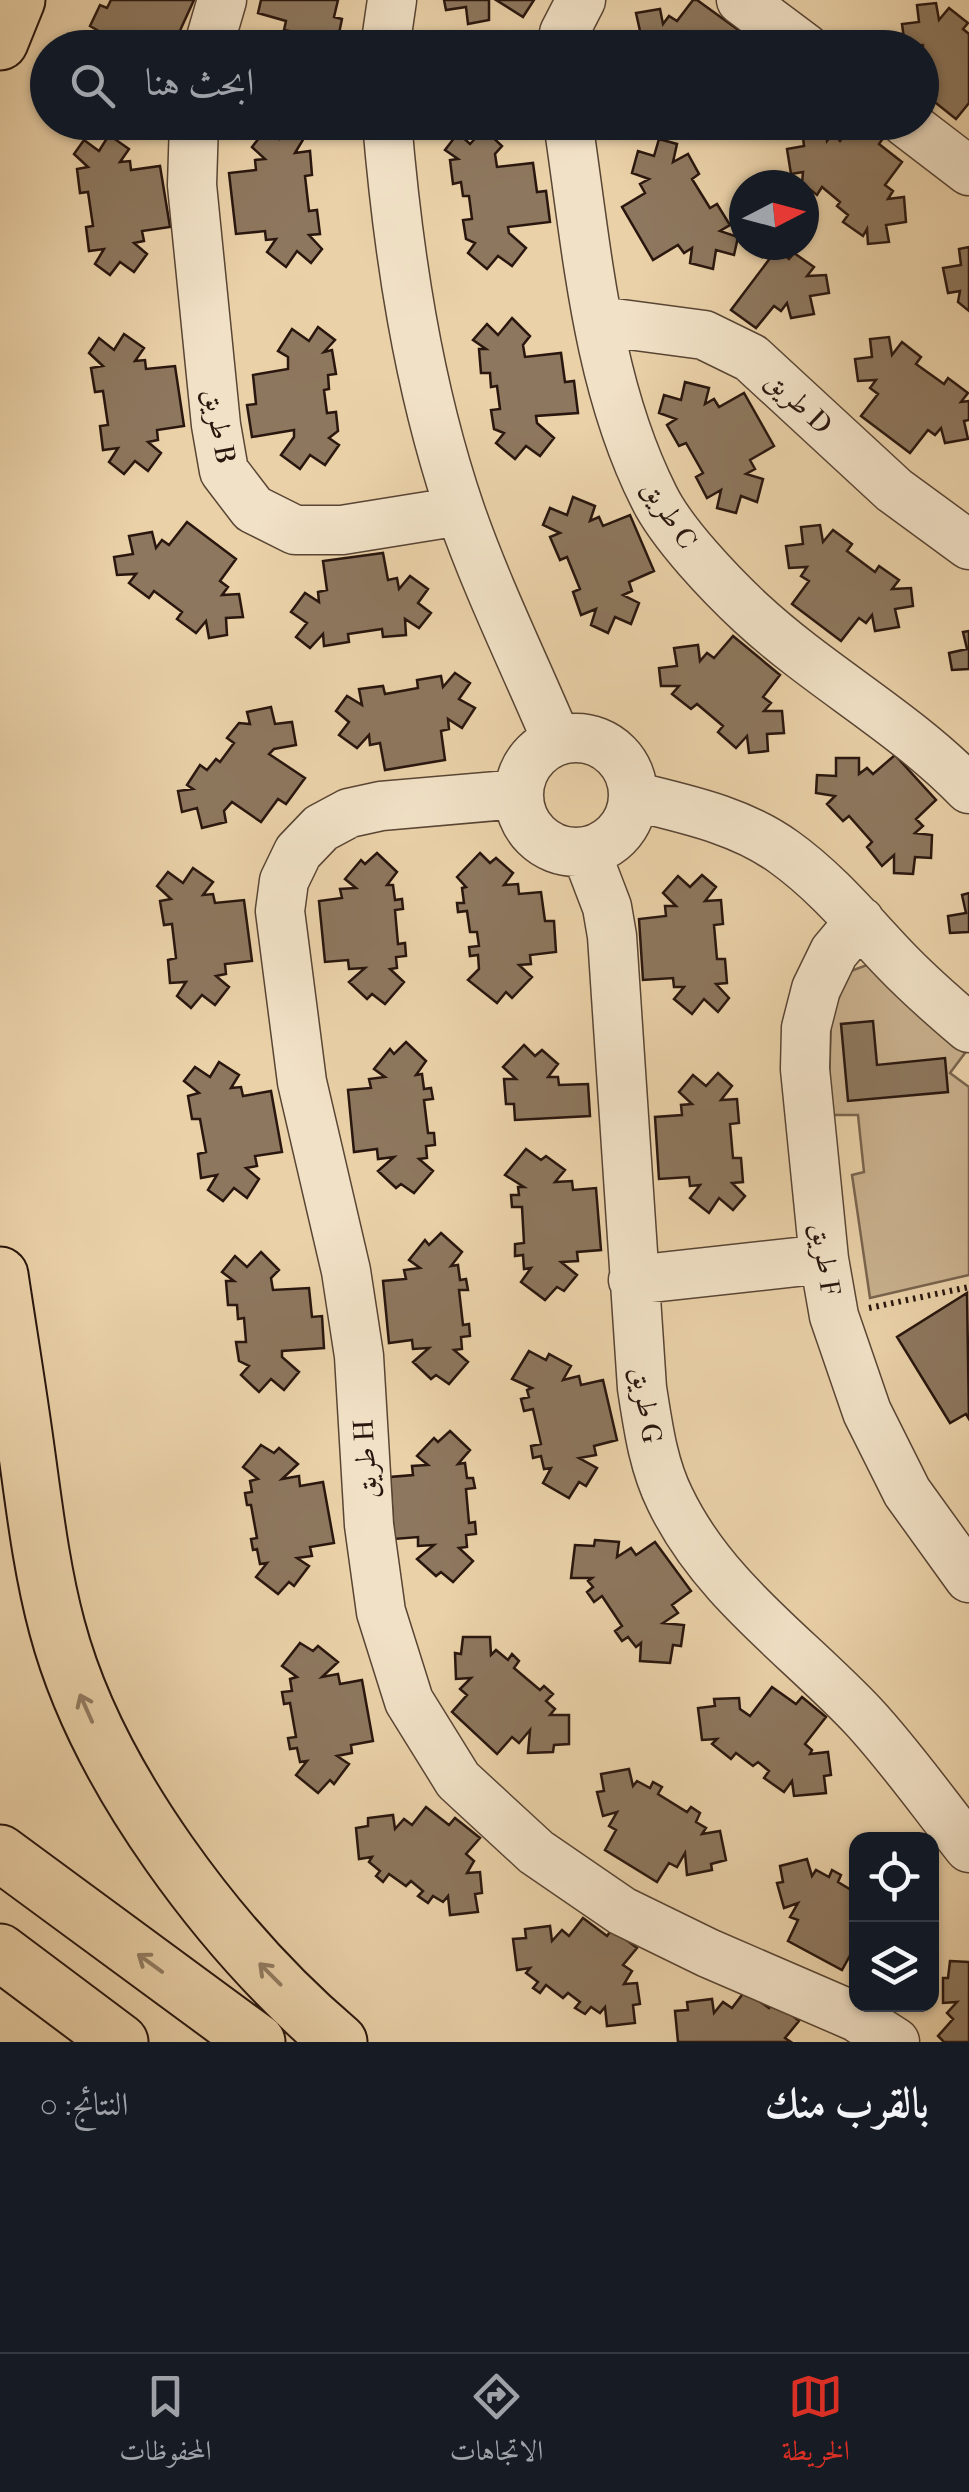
<!DOCTYPE html>
<html lang="ar">
<head>
<meta charset="utf-8">
<style>
	:root { --surface:#171b24; --page:#242831; --text:#f1f3f6; --muted:#9ea1a6; --line:#363941; --accent:#d93025 }
	body { margin:0; font-family:"IM FELL French Canon",Amiri,serif; background:var(--page); color:var(--text); direction:rtl }
	.controls { position:absolute; right:30px; bottom:30px; display:grid; overflow:hidden; border-radius:20px; box-shadow:0 2px 8px #0004 }
	.controls button { width:90px; height:90px; display:grid; place-items:center; padding:0; border:0; border-bottom:2px solid var(--line); background:var(--surface); color:var(--text); font:50px sans-serif }
	.compass { position:absolute; left:729px; top:170px; width:90px; height:90px; border-radius:50%; background:var(--surface); box-shadow:0 2px 8px #0004; rotate:84deg }
	.list { margin:0; padding:0; list-style:none }
	h2 { display:flex; justify-content:space-between; align-items:center; height:130px; margin:0; padding:0 40px; font-size:42px }
	h2 small { font-size:32px; font-weight:400; color:var(--muted) }
	.icon { flex:none; width:55px; height:55px; fill:none; stroke:currentColor; stroke-width:2; stroke-linecap:round; stroke-linejoin:round }
	.map { position:relative; flex:none; width:969px; height:2042px; overflow:hidden; direction:ltr }
	.search { position:absolute; background:var(--surface); box-shadow:0 2px 8px #0004; left:30px; right:30px; top:30px; height:110px; display:flex; align-items:center; gap:25px; box-sizing:border-box; padding:0 35px; border-radius:55px; color:var(--muted); font-size:38px }
	.sheet { height:310px; background:var(--surface) }
	nav { display:flex; justify-content:space-around; align-items:center; box-sizing:border-box; height:140px; border-top:2px solid var(--line); background:var(--surface); font-size:28px; color:var(--muted) }
	nav a { display:grid; justify-items:center; gap:5px }
	nav .on { color:var(--accent) }
	.map>svg:first-child { display:block }
	.green { fill:#c9b18e; stroke:#79644e; stroke-width:2.5 }
	.building { fill:#8d775e; stroke:#29160e; stroke-width:2.5 }
	.lines { fill:none; stroke-linecap:round; stroke-linejoin:round }
	.minor-casing { stroke:#594534; stroke-width:51 }
	.highway-casing { stroke:#29160e; stroke-width:59 }
	.path { stroke:#29160e; stroke-width:6; stroke-dasharray:2.5 5; stroke-linecap:butt }
	.minor { stroke:#f1e1c6; stroke-width:48 }
	.highway { stroke:#ead1a8; stroke-width:55 }
	.oneway { stroke:#937d63 }
	.labels { text-anchor:middle; dominant-baseline:central; stroke-width:10; stroke-linejoin:round; paint-order:stroke }
	.street-label { font-size:28px; fill:#29160e; stroke:#f1e1c6 }
</style>
</head>
<body>
<div class="map">
<svg width="969" height="2042" viewBox="0 0 969 2042">
	<rect width="100%" height="100%" fill="#ead1a8"/>
	<filter id="stains"><feTurbulence type="fractalNoise" baseFrequency=".002" numOctaves="4"/><feColorMatrix values="0 0 0 0 .2 0 0 0 0 .09 0 0 0 0 .02 0 0 0 .5 -.17"/></filter>
	<radialGradient id="worn" r=".72"><stop offset=".6" stop-color="#630" stop-opacity="0"/><stop offset="1" stop-color="#630" stop-opacity=".3"/></radialGradient>
	<path class="green" d="M867,965L884,968L965,1053L950,1073L969,1087V1275L870,1298L852,1175L864,1172L858,1115H833L829,1084L831,1019L848,972Z"/>
	<path class="building" d="M111,0H194L172,48H163L146,40L142,48L132,44L133,48H90L88,41L104,34L90,26L100,5L107,8Z
		M261,0H338L334,17L342,19L337,43L326,40L329,48H285L281,41L294,32L284,30L286,21L258,13Z
		M444,0H489V20L468,24L466,7L446,10Z
		M496,0H534L523,17Z
		M693,0H697L744,34L734,48H624L623,34L640,31L636,13L660,9L663,24L669,16L677,21Z
		M936,3L939,20L949,8L968,23L963,29L969,34V103L956,119L922,92L923,45L905,46L902,24L919,22L917,5Z
		M855,122H865L884,137L879,144L902,162L885,185L893,191L888,199L904,197L906,222L886,225L889,242L868,244L867,229L863,236L843,222L848,215L837,206L840,202L822,187L817,195L802,183L803,172L791,174L787,149L804,146L802,129L825,126L827,141L833,133L840,141Z
		M290,127L304,138L295,153L310,151L312,175L305,176L309,211L317,210L320,234L309,235L322,249L311,263L297,251L286,267L267,252L276,239L266,240L265,231L236,234L229,173L256,170L255,160L265,159L252,147L266,129L279,139Z
		M484,129L502,146L495,154L497,167L533,163L537,192L546,191L550,222L508,227L509,233L526,248L512,266L498,256L487,269L468,253L475,243L466,239L463,220L472,219L469,196H463L461,182L453,184L450,160L458,159L445,150L458,133L470,144Z
		M109,135L129,149L120,162L130,161L131,170L160,166L170,227L142,231L144,241L134,243L147,254L134,272L120,262L110,275L95,264L104,249L89,251L86,227L93,226L88,192L80,193L77,169L88,167L74,154L84,140L99,151Z
		M659,139L677,144L673,162L688,154L699,174L692,179L710,208L717,204L730,225L720,231L738,237L734,255L716,250L713,269L690,263L692,248L684,253L678,245L653,260L622,207L645,193L640,184L649,179L632,173L638,151L654,156Z
		M969,247V311L958,302L960,291L948,293L943,268L961,265L959,249Z
		M777,249L789,259L794,253L814,267L807,276L826,275L829,293L810,296L814,314L791,318L787,303L781,311L774,306L756,328L731,310Z
		M512,318L530,336L523,345L525,357L561,353L565,382L574,381L578,413L536,416L537,423L554,438L540,456L526,446L515,459L496,443L504,433L494,429L491,410L500,409L497,386L491,387L490,373H481L479,349H486L473,340L487,324L498,335Z
		M318,327L335,340L324,352L332,350L336,374L328,375L329,389L324,390L327,413L336,412L338,431L329,438L339,445L325,465L310,455L300,469L281,455L294,437V430L252,437L247,405L256,404L253,375L288,369V357L278,351L292,329L309,341Z
		M124,334L144,348L135,361L145,360L146,369L175,366L184,426L157,430L158,440L148,442L161,453L148,471L135,461L124,474L109,462L118,448L103,450L100,426L108,425L103,391L95,392L91,368L103,366L89,353L99,338L114,350Z
		M889,337L892,355L902,342L921,357L916,364L944,384L948,378L968,393L961,402L969,401V420L964,421L968,439L945,443L941,428L935,435L928,430L910,453L861,416L878,394L870,388L876,380L858,381L855,359L872,357L870,339Z
		M685,382L709,388L705,404L714,399L719,407L744,393L774,446L750,460L755,469L746,474L763,479L757,502L741,496L736,513L717,508L721,490L707,498L696,477L703,473L686,443L679,446L667,425L676,419L659,413L664,395L681,400Z
		M573,497L595,506L590,521L599,517L603,526L630,515L654,571L629,582L632,591L623,595L639,603L631,624L615,617L608,633L591,625L596,609L581,615L573,592L580,589L567,557L560,560L550,537L560,533L543,525L550,508L567,515Z
		M187,522L236,559L220,581L228,587L222,595L239,594L243,617L226,618L227,635L209,638L206,621L196,633L177,619L182,612L154,591L149,598L129,583L136,574L117,575L114,557L133,554L129,536L152,532L156,548L162,540L169,545Z
		M820,525L823,542L833,530L852,544L847,551L875,572L879,566L899,580L892,589L911,588L913,606L895,609L899,627L875,631L872,615L866,623L859,618L841,641L792,604L809,581L801,576L807,567L789,568L786,546L803,544L801,527Z
		M383,553L388,580L397,578L399,589L410,576L428,589L418,603L431,613L419,628L405,619L406,635L383,637L382,629L348,634L349,642L324,646L323,634L310,648L296,637L307,623L291,612L305,593L319,602L318,592L327,590L323,561Z
		M969,631V669L952,670L949,653L967,649L963,632Z
		M733,636L780,675L763,697L771,703L764,711H782L784,733L767,734L768,751L749,753L747,736L736,748L718,732L723,726L697,704L691,709L672,694L679,686H661L659,668L677,666L674,648L698,645L700,661L707,653L714,658Z
		M455,673L470,683L459,699L475,708L462,728L448,719L449,729L441,731L445,760L385,770L380,743L370,745L369,735L357,748L339,735L349,722L336,711L347,696L362,705L359,689L383,686L385,694L418,688L417,680L441,676L443,687Z
		M271,707L275,724L292,722L296,745L274,749L269,754L305,778L286,804L278,799L261,822L232,802L224,811L226,822L202,828L197,808L182,812L178,791L193,789L187,785L200,765L207,770L216,759L220,762L234,743L227,738L239,723L250,724L247,712Z
		M895,755L936,800L916,819L923,826L915,833L932,835L931,858L915,857L913,874L894,873V855L882,866L867,847L872,842L849,816L843,821L827,804L835,796L816,793L817,775L836,776V758H859V774L867,768L873,774Z
		M377,853L397,872L387,885H393L395,900L402,899L403,909L395,910L398,944L405,943L406,956L396,957L397,968L390,969L404,982L385,1004L372,994L367,999L349,982L365,968L349,969L348,960L325,962L319,901L342,898L340,889L356,888L345,879L361,860L365,864Z
		M480,853L490,863L496,858L513,873L504,885L518,884L519,894L541,892L545,921H554L556,952L530,955L531,964L519,965L532,977L512,998L506,992L497,1003L468,980L479,969L478,955L470,956L469,947L479,946L477,932H470L467,911L458,912L457,903H464L462,888L466,887L457,877Z
		M193,868L213,882L203,895L213,894L215,903L244,900L252,961L225,964L226,974L216,976L229,987L215,1005L202,995L191,1008L177,996L186,982L170,983L168,960L176,958L172,924L164,925L160,901L171,899L157,886L168,872L183,883Z
		M702,875L716,887L705,901L721,900L723,924L714,925L717,959H725L727,983L716,984L729,998L718,1012L704,999L692,1014L674,999L684,987H674L673,978L643,980L639,919L666,916L665,906H676L663,893L678,876L690,887Z
		M969,893V932L950,933L948,916L966,913L962,895Z
		M873,1021L877,1065L945,1058L948,1092L848,1101L841,1024Z
		M406,1042L426,1061L416,1075L422,1074L424,1089L431,1088L433,1099L424,1100L428,1133H434L435,1145L426,1146L427,1158L419,1159L433,1171L414,1193L401,1184L396,1188L378,1171L394,1157L378,1159L377,1149L354,1152L348,1090L371,1088L369,1079L385,1077L374,1069L390,1049L394,1054Z
		M524,1045L535,1056L542,1050L558,1064L548,1077H558L559,1085L588,1084L590,1116L515,1120L514,1104H506L504,1079H516L503,1067Z
		M219,1062L239,1075L231,1088L241,1087L243,1096L271,1091L282,1152L255,1156L257,1166L246,1168L259,1179L247,1198L234,1188L223,1201L208,1190L217,1175L201,1178L198,1154L206,1152L200,1119H192L188,1096L199,1093L184,1081L195,1067L210,1077Z
		M718,1073L732,1086L721,1100L737,1099L739,1123L730,1124L733,1158H741L743,1182L732,1183L745,1196L733,1210L719,1198L709,1213L690,1198L700,1185L690,1186L689,1177L659,1179L655,1117L682,1115L681,1105L692,1104L679,1092L693,1075L706,1086Z
		M526,1149L541,1160L546,1156L565,1170L555,1182L572,1181L573,1190L596,1188L601,1250L577,1252L578,1261L561,1262L577,1275L564,1291L557,1287L545,1300L521,1282L531,1268L524,1269L523,1255L515,1256V1244L524,1243L522,1207H512L511,1195H519L518,1187H524L505,1175Z
		M441,1233L462,1252L451,1266L458,1265L460,1280L466,1279L468,1290H459L463,1325L469,1324L470,1336L461,1337L462,1349L454,1350L468,1362L449,1384L436,1375L431,1379L413,1362L429,1348L413,1349L412,1340L389,1343L383,1281L406,1279L404,1270L420,1268L409,1260L425,1240L429,1245Z
		M261,1252L279,1270L271,1278L273,1290L309,1288L312,1317L322,1316L324,1348L282,1351V1357L299,1372L284,1390L271,1379L259,1392L241,1375L249,1366L239,1361L236,1342H246L244,1318L238,1319L237,1305H228L226,1281H234L222,1272L235,1256L247,1267Z
		M967,1293L969,1419L966,1414L950,1423L897,1337Z
		M529,1351L546,1360L549,1354L571,1366L563,1380L579,1376L581,1385L603,1380L617,1440L594,1446L596,1455L579,1458L597,1468L586,1486L579,1482L569,1498L543,1483L551,1468L544,1469L541,1456L533,1458L531,1446L541,1444L533,1409L524,1411L521,1399L529,1397L527,1390L532,1388L512,1379Z
		M450,1431L470,1450L458,1464L465,1463L467,1478H473L475,1488L466,1489L469,1523L475,1522L476,1534L466,1535L467,1547L459,1548L473,1561L453,1582L441,1572L436,1576L417,1559L434,1545L418,1546V1537L394,1539L390,1477L413,1475L412,1466L428,1465L417,1456L434,1438L438,1442Z
		M261,1445L274,1453L279,1448L298,1464L282,1479L299,1476L300,1486L323,1482L334,1543L310,1547L312,1556L297,1558L309,1566L294,1586L289,1582L278,1594L256,1577L267,1563L260,1564L257,1549L253,1550L251,1539L257,1538L251,1505H247L245,1493L252,1492L250,1481L258,1479L243,1467Z
		M595,1540L619,1542L617,1557L631,1548L636,1555L655,1542L691,1591L672,1605L678,1613L663,1623L684,1625L681,1646L673,1645L670,1663L640,1661L641,1643L636,1647L628,1637L622,1641L615,1631L622,1626L602,1596L594,1602L587,1592L593,1587L588,1581L592,1578H571L575,1545L594,1546Z
		M463,1637H490L491,1655L496,1650L508,1660L512,1654L519,1661L514,1668L540,1690L544,1686L553,1694L546,1701L555,1709L550,1715H569V1744L554,1745L553,1752L528,1753L530,1730L519,1743L512,1737L497,1754L452,1712L467,1695L460,1689L471,1678L456,1679L455,1653L461,1654Z
		M300,1643L313,1651L318,1646L338,1662L322,1677L338,1674L340,1684L362,1680L373,1741L351,1745L352,1753L337,1756L349,1764L334,1784L330,1780L318,1793L296,1775L307,1761L300,1762L297,1748L290,1749L288,1738L296,1737L290,1703L284,1704L282,1692L292,1691L290,1679L297,1677L282,1666Z
		M772,1687L796,1704L802,1697L826,1717L805,1744L812,1750L810,1754L828,1752L831,1775L824,1776L826,1793L794,1796L792,1781L784,1792L764,1778L769,1771L758,1762L753,1766L736,1753L731,1759L712,1744L717,1739L702,1740L698,1708L715,1706L714,1699L739,1698L740,1709L750,1716Z
		M629,1769L633,1786L637,1781L650,1788L653,1782L662,1787L658,1794L687,1812L691,1807L700,1813L696,1822L706,1828L702,1834L720,1831L726,1860L711,1864L712,1870L687,1875L685,1853L677,1867L669,1863L657,1882L605,1850L616,1830L609,1826L617,1812L603,1816L597,1792L604,1791L601,1774Z
		M426,1807L449,1825L455,1818L480,1838L466,1854L474,1861L467,1873L480,1872L482,1893L475,1894L478,1912L450,1915L448,1896L443,1902L433,1896L428,1903L418,1896L423,1891L411,1881L406,1886L389,1874L383,1882L376,1876L380,1871L369,1862L372,1857L359,1859L356,1828L368,1826V1818L393,1815L395,1829L404,1819L412,1825Z
		M807,1859L812,1876L816,1870L829,1877L832,1870L841,1875L838,1882L856,1893V1952L853,1950L842,1970L788,1941L798,1920L790,1917L798,1903L784,1908L777,1883L783,1882L780,1866Z
		M583,1918L607,1936L612,1929L637,1948L623,1965L632,1971L624,1984L637,1983L640,2004L633,2005L635,2023L607,2026L605,2007L600,2013L591,2007L585,2014L575,2008L580,2002L568,1993L563,1998L546,1985L540,1993L533,1988L538,1982L526,1973L530,1968L517,1970L513,1939L526,1938L525,1929L550,1926L552,1941L562,1930L569,1936Z
		M950,1961L969,1962V2042H944L938,2036L953,2019L947,2013L957,2002L943,2003V1978H948Z
		M745,1991L769,2008L775,2001L799,2021L785,2038L791,2042H678L675,2011L688,2010L687,2002L712,1999L714,2013L723,2002L732,2008Z"/>
	<g class="lines">
		<defs>
			<path id="minor" d="M741,0L805,48
				M208,48L222,0
				M385,48L392,0
				M562,48L564,33L581,0
				M194,122L192,185L216,425L224,471L253,509L295,530H342L460,511
				M387,122C398,253 418,386 460,510C487,588 525,665 557,741
				M568,122C587,248 596,382 654,497C672,534 721,585 751,613C820,677 903,721 969,789
				M905,122L969,171
				M599,321L704,335L751,358L894,490L969,545
				M519 795a57 57 0 1 1 114 0a57 57 0 1 1-114 0Z
				M519,794L381,806L349,813L321,828L298,852L284,881L280,911L302,1082L346,1271L359,1356L369,1525L381,1612L409,1701L458,1780L536,1852L622,1911L708,1953L856,2017L895,2042
				M633,796C685,809 740,820 784,852C826,882 859,922 895,960C918,984 943,1006 969,1028
				M586,852L607,907L612,936L642,1388C648,1426 653,1465 670,1499C713,1589 796,1645 863,1716C901,1757 934,1804 969,1848
				M860,921L834,952L816,989L806,1028L805,1069L824,1259L834,1316L867,1412L907,1492L969,1578
				M633,1280L824,1259"/>
			<path id="highway" d="M0,42L17,0
				M0,1275C9,1335 19,1395 27,1455C35,1513 42,1571 57,1627C97,1778 222,1942 339,2042
				M0,1853L257,2042
				M0,1952L120,2042"/>
		</defs>
		<use href="#minor" class="minor-casing"/>
		<use href="#highway" class="highway-casing"/>
		<path class="path" d="M869,1308L969,1287"/>
		<use href="#minor" class="minor"/>
		<use href="#highway" class="highway"/>
	</g>
	<defs><path id="oneway-shaft" d="M-6 0H5M1.5-3L5.5 0L1.5 3" fill="none" stroke-width="1.6" stroke-linecap="round" stroke-linejoin="round" transform="scale(2.5)"/></defs>
	<g class="oneway">
		<use href="#oneway-shaft" transform="translate(86 1708) rotate(-114)"/>
		<use href="#oneway-shaft" transform="translate(150 1963) rotate(-144)"/>
		<use href="#oneway-shaft" transform="translate(270 1974) rotate(-135)"/>
	</g>
	<g class="labels">
		<g class="street-label">
			<text transform="translate(799 402) rotate(43)">طريق D</text>
			<text transform="translate(220 426) rotate(80)">طريق B</text>
			<text transform="translate(670 514) rotate(57)">طريق C</text>
			<text transform="translate(826 1259) rotate(82)">طريق F</text>
			<text transform="translate(647 1405) rotate(81)">طريق G</text>
			<text transform="translate(365 1459) rotate(-93)">طريق H</text>
		</g>
	</g>
	<rect width="100%" height="100%" filter="url(#stains)"/>
	<rect width="100%" height="100%" fill="url(#worn)"/>
</svg>
<div class="controls">
<button><svg class="icon" aria-label="locate" viewBox="0 0 24 24"><circle cx="12" cy="12" r="6"/><path d="M12 2v4M12 18v4M2 12h4M18 12h4"/></svg></button>
<button><svg class="icon" aria-label="layers" viewBox="0 0 24 24"><path d="M12 4l9 5-9 5-9-5zM3 14l9 5 9-5"/></svg></button>
</div>
<svg class="compass" viewBox="-18 -18 36 36"><path d="M0-13l5 13h-10z" fill="#e53935"/><path d="M0 13l5-13h-10z" fill="#9ea1a6"/></svg>
<div class="search"><svg class="icon" aria-label="search" viewBox="0 0 24 24"><circle cx="10" cy="10" r="6"/><path d="M15 15l6 6"/></svg>ابحث هنا</div>
</div>
<section class="sheet">
<h2>بالقرب منك<small>النتائج: 0</small></h2>
<ul class="list">
</ul>
</section>
<nav>
<a class="on"><svg class="icon" aria-label="map" viewBox="0 0 24 24"><path d="M3 6l6-2 6 2 6-2v14l-6 2-6-2-6 2zM9 4v14M15 6v14"/></svg>الخريطة</a>
<a><svg class="icon" aria-label="directions" viewBox="0 0 24 24"><path d="M12 3l9 9-9 9-9-9zM9 14v-3h6M13 9l2 2-2 2"/></svg>الاتجاهات</a>
<a><svg class="icon" aria-label="saved" viewBox="0 0 24 24"><path d="M7 4h10v16l-5-4-5 4z"/></svg>المحفوظات</a>
</nav>
</body>
</html>
